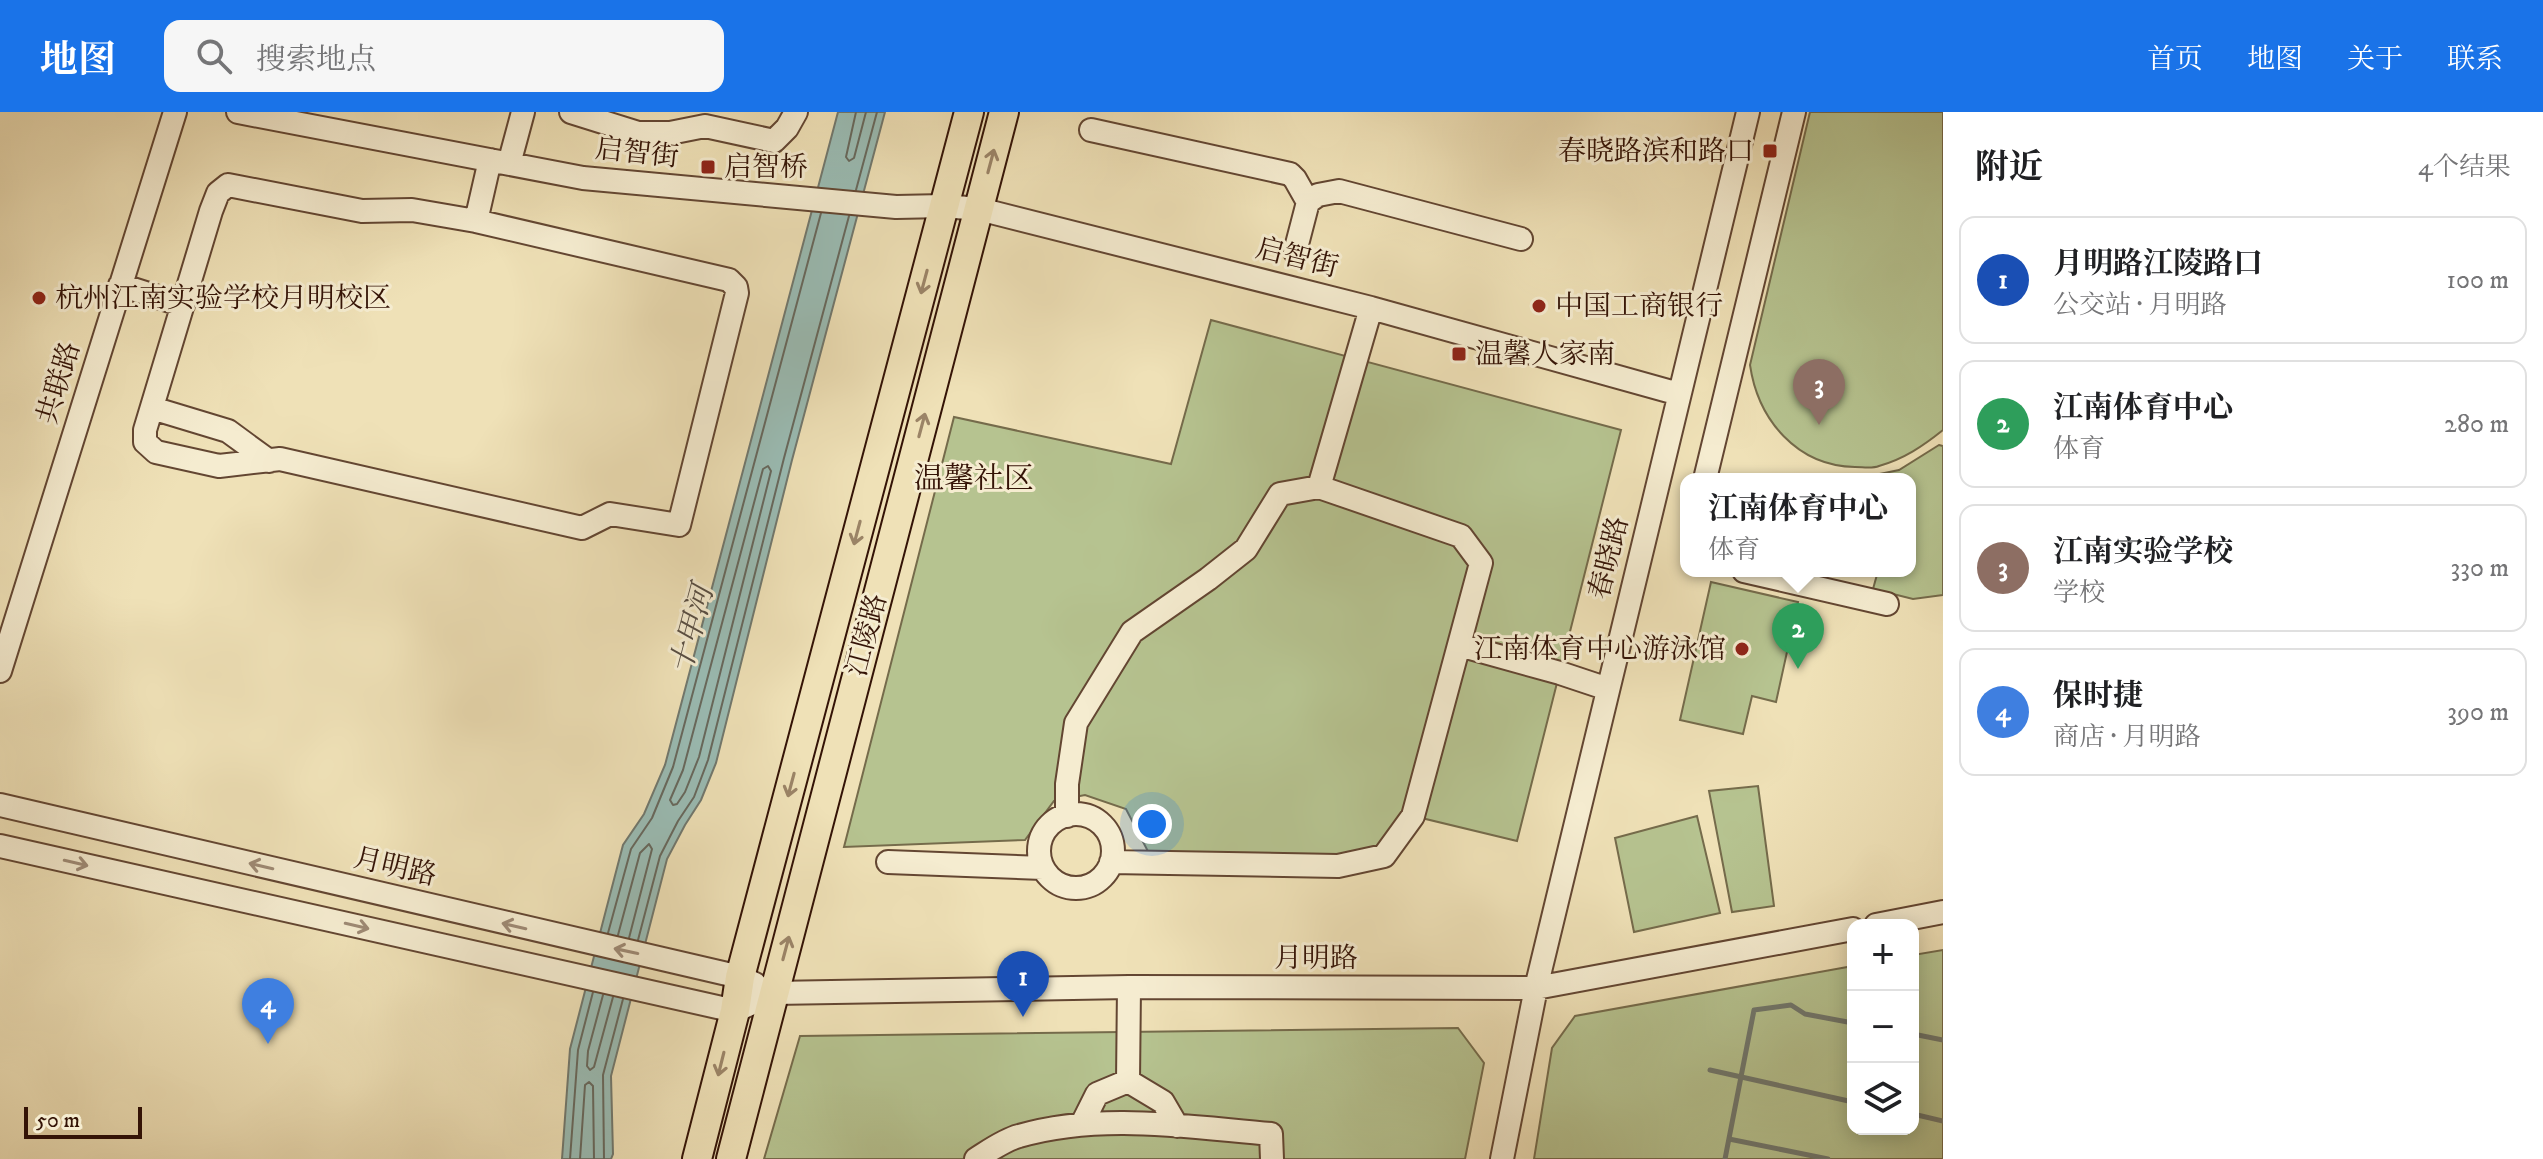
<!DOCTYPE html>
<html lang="zh">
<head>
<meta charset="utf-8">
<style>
	:root { --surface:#fff; --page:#f6f6f6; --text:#202124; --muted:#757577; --line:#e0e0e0; --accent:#1a73e8 }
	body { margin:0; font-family:"IM FELL DW Pica","Noto Serif SC",serif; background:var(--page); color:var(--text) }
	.controls { position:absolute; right:24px; bottom:24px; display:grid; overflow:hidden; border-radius:16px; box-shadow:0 4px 20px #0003 }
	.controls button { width:72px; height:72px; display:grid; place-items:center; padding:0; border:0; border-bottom:2px solid var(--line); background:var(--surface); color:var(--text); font:40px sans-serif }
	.scale { position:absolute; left:24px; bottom:20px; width:118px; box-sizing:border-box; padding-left:8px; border:4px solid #341306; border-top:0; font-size:22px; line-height:28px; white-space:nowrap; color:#341306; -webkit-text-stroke:6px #f5ecd0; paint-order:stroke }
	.you { position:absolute; left:1152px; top:712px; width:28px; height:28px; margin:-20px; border:6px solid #fff; border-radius:50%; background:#1a73e8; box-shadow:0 0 0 12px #1a73e833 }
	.badge { display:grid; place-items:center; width:52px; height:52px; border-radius:50%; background:var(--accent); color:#fff; font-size:26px; font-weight:700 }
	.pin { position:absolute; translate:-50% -66px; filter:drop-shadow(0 2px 4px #0008) }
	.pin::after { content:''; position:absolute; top:42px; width:28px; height:24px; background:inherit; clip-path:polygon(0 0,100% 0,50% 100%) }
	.popup { position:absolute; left:1680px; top:361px; width:236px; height:104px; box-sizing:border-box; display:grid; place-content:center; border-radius:16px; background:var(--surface); filter:drop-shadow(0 2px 6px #0005); font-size:26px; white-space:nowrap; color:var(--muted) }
	.popup b { font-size:30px; color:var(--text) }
	.popup::after { content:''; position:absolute; left:50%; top:100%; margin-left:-16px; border:16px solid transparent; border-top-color:var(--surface) }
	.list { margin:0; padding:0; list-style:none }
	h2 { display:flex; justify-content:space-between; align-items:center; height:104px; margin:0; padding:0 32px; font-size:34px }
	h2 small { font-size:26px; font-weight:400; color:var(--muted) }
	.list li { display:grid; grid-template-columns:52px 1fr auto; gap:24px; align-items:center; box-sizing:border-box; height:128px; margin:0 16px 16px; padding:0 16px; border:2px solid var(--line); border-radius:16px }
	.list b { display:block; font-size:30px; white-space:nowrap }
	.list p { margin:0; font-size:26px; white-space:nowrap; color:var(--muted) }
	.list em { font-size:26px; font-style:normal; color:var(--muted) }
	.icon { flex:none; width:44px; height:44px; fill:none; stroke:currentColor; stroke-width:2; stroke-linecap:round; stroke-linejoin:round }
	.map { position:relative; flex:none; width:1943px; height:1047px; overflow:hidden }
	header { display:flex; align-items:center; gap:48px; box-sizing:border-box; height:112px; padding:0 40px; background:var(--accent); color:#fff }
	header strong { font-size:38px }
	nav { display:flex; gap:44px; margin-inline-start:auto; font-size:28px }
	.search { width:560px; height:72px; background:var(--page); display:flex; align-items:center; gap:20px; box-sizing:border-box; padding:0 28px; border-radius:16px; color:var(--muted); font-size:30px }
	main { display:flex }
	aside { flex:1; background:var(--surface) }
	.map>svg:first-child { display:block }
	.green { fill:#b6c390; stroke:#756b4b; stroke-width:2 }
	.water { fill:#9abcb4; stroke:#71786e; stroke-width:2 }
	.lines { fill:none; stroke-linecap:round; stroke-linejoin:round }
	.shore { stroke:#67685d; stroke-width:2 }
	.stream { stroke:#71786e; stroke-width:5 }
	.minor-casing { stroke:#634632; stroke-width:26 }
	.major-casing { stroke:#341306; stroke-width:32 }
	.minor { stroke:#f5ecd0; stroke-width:22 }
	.major { stroke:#efe1b7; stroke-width:28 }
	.oneway { stroke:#9b8467 }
	.oneway2 { stroke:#9e8a75 }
	.poi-dot { fill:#8f2418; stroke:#f5ecd0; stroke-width:3 }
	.labels { text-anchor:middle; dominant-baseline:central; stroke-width:6; stroke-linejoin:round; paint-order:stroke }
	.poi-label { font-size:28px; fill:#341306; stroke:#f5ecd0; text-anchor:start }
	.street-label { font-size:28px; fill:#341306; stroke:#f5ecd0 }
	.neighbourhood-label { font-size:30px; fill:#341306; stroke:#f5ecd0 }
	.water-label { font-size:30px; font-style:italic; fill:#584e43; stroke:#f5ecd0 }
</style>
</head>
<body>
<header>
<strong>地图</strong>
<div class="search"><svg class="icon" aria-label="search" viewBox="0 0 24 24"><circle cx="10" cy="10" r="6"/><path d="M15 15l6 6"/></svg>搜索地点</div>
<nav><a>首页</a><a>地图</a><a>关于</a><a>联系</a></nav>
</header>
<main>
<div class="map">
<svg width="1943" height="1047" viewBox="0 0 1943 1047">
	<rect width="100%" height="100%" fill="#efe1b7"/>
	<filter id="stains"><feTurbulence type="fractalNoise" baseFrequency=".0025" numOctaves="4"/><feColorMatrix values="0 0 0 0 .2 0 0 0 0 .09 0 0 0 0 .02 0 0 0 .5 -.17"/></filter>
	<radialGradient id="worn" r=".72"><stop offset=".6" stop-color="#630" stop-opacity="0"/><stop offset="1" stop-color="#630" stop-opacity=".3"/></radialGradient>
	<path class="green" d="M1810,0H1943V318C1923,334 1904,347 1879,354C1872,357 1863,355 1855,355C1797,354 1758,308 1750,253Z
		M1211,208L1621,318L1517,729L1413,704L1384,744L1154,751L1126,697L1085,683L1054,689L1025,728L844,735L954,305L1171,352Z
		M1939,333L1943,334V483L1913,487L1873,477L1878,459H1910V367L1865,365L1899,358Z
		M1711,470L1798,490L1776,590L1752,584L1743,622L1680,608Z
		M1758,674L1774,794L1732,800L1709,679Z
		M1697,704L1720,801L1634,820L1615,726Z
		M1943,838V1047H1534L1552,936L1575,904L1853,854V1017H1913V843Z
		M1458,916L1484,951L1465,1047H764L800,924Z"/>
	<path class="water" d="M838,0H885L792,348L716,651L701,688L685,713L667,747L611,964L613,1042L611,1047H562L570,937L606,798L623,733L644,702L665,653Z"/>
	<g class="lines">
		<path class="shore" d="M856,0L846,45L849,49L854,46L866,0
			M856,78L877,0
			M768,354L771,359L699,645L685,680L677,692L673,693L670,688L683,658L763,357Z
			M608,821L631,737L652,706L673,655L821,101
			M618,823L640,741L649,732L652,737L629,826
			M638,828L660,744L678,709L694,685L708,648L784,346L849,104
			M603,883L588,939L587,954L590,958L594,955L613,885
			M570,1047L578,938L593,880
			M580,1047L585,973L589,970L593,974L594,1047
			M604,1047L603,963L623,887"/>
		<path class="stream" d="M1913,922L1943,928
			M1710,958L1853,990
			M1913,1002L1943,1009
			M1729,1027L1828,1047
			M1725,1047L1754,898L1791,893L1805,902L1853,911"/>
		<defs>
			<path id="minor" d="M238,0L583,66L896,95L944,94L979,97L1371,196L1679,282
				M571,0L638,21H670L705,14L774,29L787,16L796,0
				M1091,18L1290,62L1295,67L1308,90
				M509,52L523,0
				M228,73L362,99L412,98L476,109L729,168L736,175L737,181L679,413L610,402L582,416L280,347L219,354L156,340L145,330V318L211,99L218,81Z
				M476,109L490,48
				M1295,140L1308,90L1318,83L1339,79L1521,127
				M120,173L183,193
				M152,296L228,319L269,349
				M1705,367L1794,0
				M1319,375L1371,196
				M1744,459L1887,492
				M1459,533L1560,561L1608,577
				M0,559L175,0
				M0,693L740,865L755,872
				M1039 739a37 37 0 1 1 74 0a37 37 0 1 1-74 0Z
				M1067,704V672L1076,611L1132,520L1208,467L1246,437L1280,382L1319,375L1461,424L1481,451L1413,704L1384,744L1338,754L1111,750
				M0,734L735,899L774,881L1129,875L1536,876L1853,817
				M888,750L1043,756
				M1876,813L1943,800
				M1128,969L1129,875
				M1083,1010L1097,982L1128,969L1163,990L1177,1014
				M976,1047C989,1039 1004,1028 1019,1024C1101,1000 1188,1015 1271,1022L1272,1047
				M1502,1047L1536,876L1748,0"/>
			<path id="major" d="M697,1047L735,899L740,865L969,0
				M731,1047L1004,0"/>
		</defs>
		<use href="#minor" class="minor-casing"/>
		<use href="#major" class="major-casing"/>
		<use href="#minor" class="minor"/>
		<use href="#major" class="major"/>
	</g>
	<defs><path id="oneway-shaft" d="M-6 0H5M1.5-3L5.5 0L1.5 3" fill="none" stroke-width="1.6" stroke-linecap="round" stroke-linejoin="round" transform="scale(2)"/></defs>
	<g class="oneway">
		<use href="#oneway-shaft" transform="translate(991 49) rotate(-75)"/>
		<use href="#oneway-shaft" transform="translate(924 170) rotate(105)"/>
		<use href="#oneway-shaft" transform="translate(922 313) rotate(-75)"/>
		<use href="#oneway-shaft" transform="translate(857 421) rotate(105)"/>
		<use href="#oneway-shaft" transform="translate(791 673) rotate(105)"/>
		<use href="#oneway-shaft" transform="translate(786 836) rotate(-75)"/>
		<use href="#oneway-shaft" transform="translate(721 952) rotate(104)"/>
	</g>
	<g class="oneway2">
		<use href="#oneway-shaft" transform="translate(76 751) rotate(13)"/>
		<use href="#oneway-shaft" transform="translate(261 754) rotate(-167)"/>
		<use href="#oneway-shaft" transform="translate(357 814) rotate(13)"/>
		<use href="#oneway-shaft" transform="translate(514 814) rotate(-167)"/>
		<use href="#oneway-shaft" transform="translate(626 839) rotate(-168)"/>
	</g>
	<g class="poi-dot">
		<rect x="1762" y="31" width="16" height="16" rx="4"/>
		<rect x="700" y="47" width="16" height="16" rx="4"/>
		<circle cx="39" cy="186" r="8"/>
		<circle cx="1539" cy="194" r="8"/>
		<rect x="1451" y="234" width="16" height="16" rx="4"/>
		<circle cx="1742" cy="537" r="8"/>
	</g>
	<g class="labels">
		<g class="poi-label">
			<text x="1754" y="39" text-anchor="end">春晓路滨和路口</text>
			<text x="724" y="55">启智桥</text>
			<text x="55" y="186">杭州江南实验学校月明校区</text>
			<text x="1555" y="194">中国工商银行</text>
			<text x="1475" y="242">温馨人家南</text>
			<text x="1726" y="537" text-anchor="end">江南体育中心游泳馆</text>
		</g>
		<g class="street-label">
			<text transform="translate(637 41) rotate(6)">启智街</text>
			<text transform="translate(1297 146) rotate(14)">启智街</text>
			<text transform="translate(59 271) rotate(-73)">共联路</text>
			<text transform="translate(1609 446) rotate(-76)">春晓路</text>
			<text transform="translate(867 523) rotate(-75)">江陵路</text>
			<text transform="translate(395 755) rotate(13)">月明路</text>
			<text x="1316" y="846">月明路</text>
		</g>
		<g class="neighbourhood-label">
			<text x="974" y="367">温馨社区</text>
		</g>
		<g class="water-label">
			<text transform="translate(693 518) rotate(-75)">十甲河</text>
		</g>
	</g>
	<rect width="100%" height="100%" filter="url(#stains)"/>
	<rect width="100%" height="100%" fill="url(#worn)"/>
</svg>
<div class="controls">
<button>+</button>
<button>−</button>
<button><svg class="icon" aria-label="layers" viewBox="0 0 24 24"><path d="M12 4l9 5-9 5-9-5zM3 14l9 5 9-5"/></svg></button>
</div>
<div class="scale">50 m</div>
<div class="you"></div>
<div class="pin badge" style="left:1023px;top:905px;background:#1a4fb4">1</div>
<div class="pin badge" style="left:1798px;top:557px;background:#2e9e5b">2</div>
<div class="popup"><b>江南体育中心</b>体育</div>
<div class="pin badge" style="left:1819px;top:313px;background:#8d6e63">3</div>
<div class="pin badge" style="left:268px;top:932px;background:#3f7fe0">4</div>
</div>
<aside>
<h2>附近<small>4个结果</small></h2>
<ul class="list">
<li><span class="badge" style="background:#1a4fb4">1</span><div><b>月明路江陵路口</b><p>公交站 · 月明路</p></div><em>100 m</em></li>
<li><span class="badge" style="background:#2e9e5b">2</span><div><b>江南体育中心</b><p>体育</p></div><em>280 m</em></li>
<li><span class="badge" style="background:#8d6e63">3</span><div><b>江南实验学校</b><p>学校</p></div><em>330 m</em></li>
<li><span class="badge" style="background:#3f7fe0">4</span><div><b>保时捷</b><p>商店 · 月明路</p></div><em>390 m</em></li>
</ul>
</aside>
</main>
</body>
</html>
